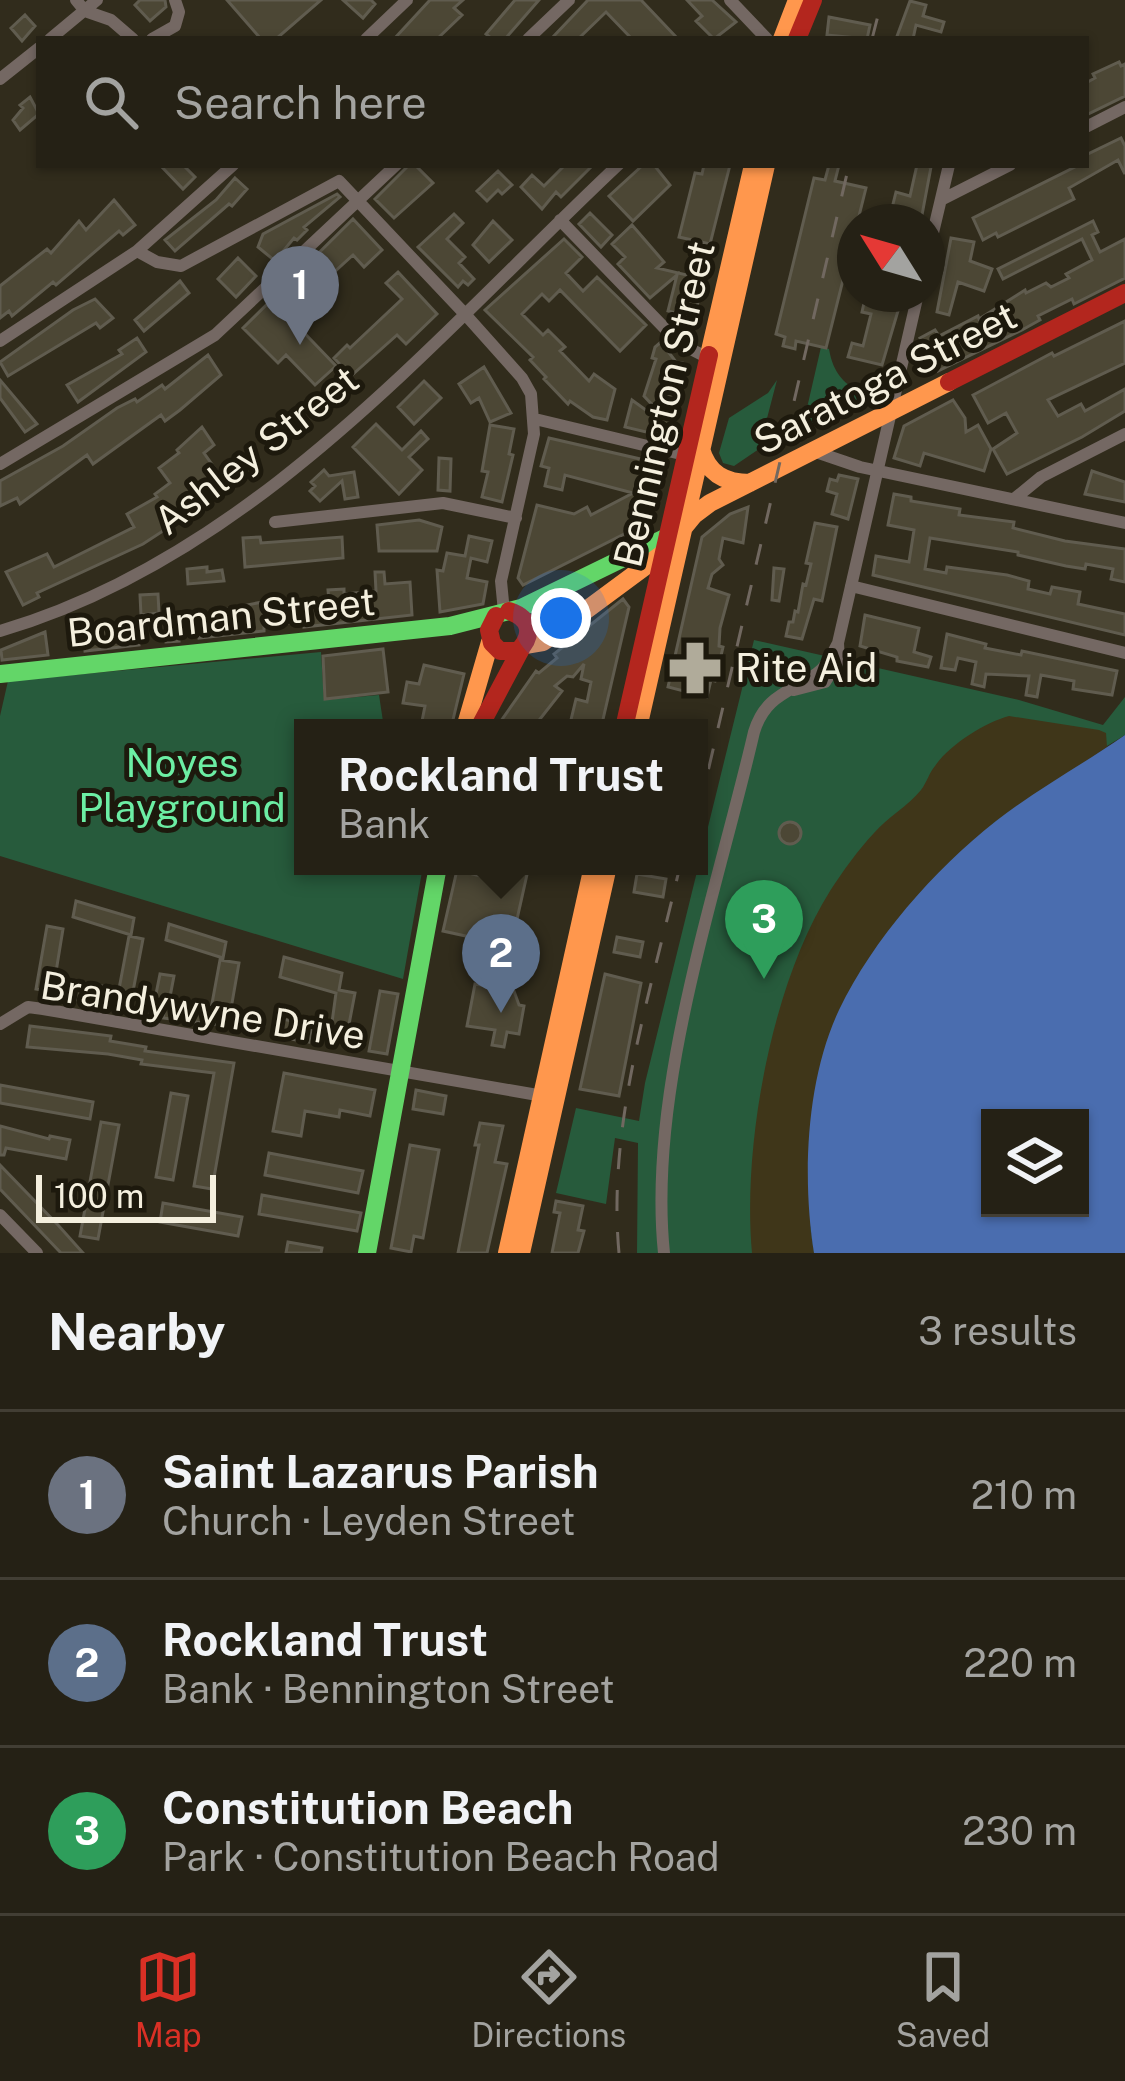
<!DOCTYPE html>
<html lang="en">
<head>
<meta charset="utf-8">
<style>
	:root { --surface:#252115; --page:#2d291e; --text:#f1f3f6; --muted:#a3a3a0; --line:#423e34; --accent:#d93025 }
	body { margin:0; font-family:"Public Sans",sans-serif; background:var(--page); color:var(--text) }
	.controls { position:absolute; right:36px; bottom:36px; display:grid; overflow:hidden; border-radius:0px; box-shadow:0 3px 9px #0004 }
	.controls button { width:108px; height:108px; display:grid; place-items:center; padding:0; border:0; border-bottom:3px solid var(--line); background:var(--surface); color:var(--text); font:60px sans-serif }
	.compass { position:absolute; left:837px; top:204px; width:108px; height:108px; border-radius:50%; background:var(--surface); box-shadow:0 3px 9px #0004; rotate:307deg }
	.scale { position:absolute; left:36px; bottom:30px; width:180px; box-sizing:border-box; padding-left:12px; border:6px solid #f4efde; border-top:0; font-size:33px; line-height:42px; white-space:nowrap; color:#f4efde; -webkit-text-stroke:9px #1d190d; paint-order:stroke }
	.you { position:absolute; left:561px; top:618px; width:42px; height:42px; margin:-30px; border:9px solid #fff; border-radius:50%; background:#1a73e8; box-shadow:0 0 0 18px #1a73e833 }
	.badge { display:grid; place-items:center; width:78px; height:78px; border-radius:50%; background:var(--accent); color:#fff; font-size:39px; font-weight:700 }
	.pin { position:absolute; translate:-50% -99px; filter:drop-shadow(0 3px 6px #0008) }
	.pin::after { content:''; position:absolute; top:63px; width:42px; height:36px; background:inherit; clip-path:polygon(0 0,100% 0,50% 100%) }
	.popup { position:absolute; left:294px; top:719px; width:414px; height:156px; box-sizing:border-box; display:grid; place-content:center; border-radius:0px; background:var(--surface); filter:drop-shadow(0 3px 9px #0005); font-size:39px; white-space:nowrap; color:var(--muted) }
	.popup b { font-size:45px; color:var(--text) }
	.popup::after { content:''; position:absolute; left:50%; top:100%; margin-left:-24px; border:24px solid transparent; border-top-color:var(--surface) }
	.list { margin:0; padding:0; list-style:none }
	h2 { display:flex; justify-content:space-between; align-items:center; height:156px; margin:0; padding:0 48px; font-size:51px }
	h2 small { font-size:39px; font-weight:400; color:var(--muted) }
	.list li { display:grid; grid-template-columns:78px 1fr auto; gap:36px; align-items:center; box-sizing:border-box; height:168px; padding:0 48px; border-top:3px solid var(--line) }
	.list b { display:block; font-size:45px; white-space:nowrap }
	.list p { margin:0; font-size:39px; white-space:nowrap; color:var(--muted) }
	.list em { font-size:39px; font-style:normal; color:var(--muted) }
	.icon { flex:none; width:66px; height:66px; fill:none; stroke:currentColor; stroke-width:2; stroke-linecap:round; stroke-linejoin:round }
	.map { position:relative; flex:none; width:1125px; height:1253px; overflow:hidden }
	.search { position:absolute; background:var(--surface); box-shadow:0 3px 9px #0004; left:36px; right:36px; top:36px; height:132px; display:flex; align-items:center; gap:30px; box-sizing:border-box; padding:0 42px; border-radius:0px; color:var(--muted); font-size:45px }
	.sheet { height:660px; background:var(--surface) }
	nav { display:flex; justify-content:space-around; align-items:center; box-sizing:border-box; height:168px; border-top:3px solid var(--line); background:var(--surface); font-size:33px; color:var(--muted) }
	nav a { display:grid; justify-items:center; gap:6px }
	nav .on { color:var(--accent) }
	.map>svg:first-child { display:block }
	.green { fill:#275b3c }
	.sand { fill:#3f3619 }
	.water { fill:#4a6daf; fill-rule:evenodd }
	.building { fill:#4c4735; stroke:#605c4f; stroke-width:3 }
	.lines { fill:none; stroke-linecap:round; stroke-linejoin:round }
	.street { stroke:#746863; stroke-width:12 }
	.fast { stroke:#63d668; stroke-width:18 }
	.slow { stroke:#ff974d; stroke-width:18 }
	.jam { stroke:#b3261e; stroke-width:18 }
	.rail { stroke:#716860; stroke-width:3; stroke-dasharray:21 21; stroke-linecap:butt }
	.labels { text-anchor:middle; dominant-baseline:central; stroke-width:10; stroke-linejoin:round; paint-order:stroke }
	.street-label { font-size:39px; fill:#f4efde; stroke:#1d190d }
	.poi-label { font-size:39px; fill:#f4efde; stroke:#1d190d; text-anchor:start }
	.park-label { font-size:39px; fill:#6ceea4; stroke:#1d190d }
</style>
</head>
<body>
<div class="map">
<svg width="1125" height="1253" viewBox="0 0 1125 1253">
	<rect width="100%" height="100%" fill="#312c1c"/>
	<path class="green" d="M821,347L829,349C833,373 844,385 866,395V403L807,425L808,420L804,421Z
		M777,380L759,449L734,466L723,463L719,453L729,418L768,393Z
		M754,640L1019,700L1103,725L1125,697V735L1053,779L993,823L930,881L810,1227L814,1253H637L638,1143L615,1138L606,1204L556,1193L576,1108L639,1121L645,1083Z
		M321,652L324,700L379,695L384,728H303V866H423L403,979L0,856V716L8,681Z"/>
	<path class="sand" d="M1009,716L1099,730L1106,733L1107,747L993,823L810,1227L814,1253H752C742,1145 772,983 830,891C843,871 858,850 874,833C888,817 908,806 921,790C927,782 929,773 935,766C949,745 986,722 1009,716Z"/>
	<path class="water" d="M1125,735V1253H814C802,1178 806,1080 839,1010C874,938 933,871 996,821C1037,789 1082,765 1125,735ZM990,1118H1080V1208H990Z"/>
	<path class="building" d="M140,0H165L166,7L150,21L135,5Z
		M227,0H321L276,39H261Z
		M343,0H371L375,4L363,18Z
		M430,0H463L454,8L462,15L437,39H394Z
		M515,0H539L505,39H492L486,34Z
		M588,0H641L678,39H632L606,12L578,39H551Z
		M687,0H712L736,22L714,39L696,21L702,16Z
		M910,1L926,5L923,16L944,22L941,32L916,25L913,39H896Z
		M25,15L35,26L22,41L11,28Z
		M829,17L870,25L867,39L827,35Z
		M1119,62L1121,66L1125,64V96L1086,115V83L1095,78L1093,74Z
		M30,97L39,114L20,130L13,120L23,108L20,105Z
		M1121,138L1125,146V174L1118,160L1069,188L1074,199L998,237L996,233L983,240L973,218L1079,165H1086V155Z
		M160,165H183L195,177L183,189Z
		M409,165H415L433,183L394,218L375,199Z
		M565,165H593L561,197L556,192L542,209L521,187L532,175L544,186Z
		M643,165H654L670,185L633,221L609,196Z
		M704,165H730L710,244L679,237L695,173L702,174Z
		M829,165H839L835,181L866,188L826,348L796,341L795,349L783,346L785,337L776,334L814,178L825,180Z
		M917,165L931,167L922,215L903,210L900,216L915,222L880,219L884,209L891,212L896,192L910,196Z
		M498,171L512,185L502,194L498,190L487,201L477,191Z
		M235,178L247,189L232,206L229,204L175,251L165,240L216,200Z
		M337,194L340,197L304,227L307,230L297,240L294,238L275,261L258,247L263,234Z
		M114,200L135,225L123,235L119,231L56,285L53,282L12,316L9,311L0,318V286L47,249L51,253L79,221L86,230Z
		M590,213L612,235L601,247L579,224Z
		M454,214L463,223L447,239L465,257L459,263L474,279L468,285L463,281L458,287L418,247Z
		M353,219L382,250L364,267L353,255L330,276L333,280L324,288L318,282L287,310V315L336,366L315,385L286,355L278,363L243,328Z
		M493,221L512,240L489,262L473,245Z
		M1093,221L1098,232L1092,235L1100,252L1125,239V278L1074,304L1072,299L1038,316L1040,320L1022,330L938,371L920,338L935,330L939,336L978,316L979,319L1025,290L1026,293L1046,283L1051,287L1069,278L1066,274L1092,260L1082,239L1003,279L998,269Z
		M632,225L664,262L657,268L704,279L694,318L668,311L677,275L650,298L618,264L625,257L612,244Z
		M951,238L974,242L970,261L992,269L984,291L958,282L949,315L937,312Z
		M564,239L582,257L566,273L583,291L597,277L646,325L620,351L560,290L549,301L542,294L522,314L543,335L548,330L565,347L560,351L589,381L594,374L615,389L607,420L593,417L570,401L568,404L544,379L546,377L530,360L533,357L485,310Z
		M238,258L256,276L236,297L218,279Z
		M398,272L437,314L406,344L397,335L351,376L334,358L347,345L350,348L402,299L386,283Z
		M180,281L189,293L144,331L135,320Z
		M866,294H903L882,365L848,357L852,343L863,346L871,314L862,312Z
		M95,299L113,318L100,328L96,323L8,376L0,362L73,310Z
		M1125,321V363L1048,400L1058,416L1081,404L1085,411L1125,389V411L1082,437L1007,474L993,449L1017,433L1006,413L988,423L973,395L1052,353L1054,356Z
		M137,338L146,352L78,402L67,385L122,354L119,350Z
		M661,342L676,362L682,363L667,437L625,427L632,400L654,416L658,411L644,396L656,359L652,358L655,347Z
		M208,355L221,375L180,410L165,421L161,415L93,464L87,455L20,504L17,498L0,506V481L63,446L117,408L135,399L137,402L162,385L165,389Z
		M484,367L511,413L490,422L479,398L471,403L459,384Z
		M0,380L37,424L25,432L0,398Z
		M424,381L441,398L414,424L398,407Z
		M953,400L965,418L966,432L978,425L991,449L984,471L924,453L920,466L894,458L904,426Z
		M376,424L402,450L421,431L428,439L409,457L422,470L399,494L353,447Z
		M490,425L514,429L509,454L513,455L502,502L482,497L488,472L482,471Z
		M202,427L214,445L204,453L228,487L208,501L211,505L195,516L192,512L143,544L37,593L39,597L23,605L6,572L47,554L54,567L134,527L127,514L157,497L155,494L170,483L159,468L179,453L177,450Z
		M549,438L662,464L653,504L636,528L523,585L518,578L537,505L574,514L587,507L591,515L633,493L565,475L562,490L545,486L549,468L541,466Z
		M439,458L451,459L450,491L438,490Z
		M324,470L329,476L354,472L358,497L345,499L342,481L320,501L310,491L315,486L311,482Z
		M1092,471L1125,482V502L1085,494Z
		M839,475L858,479L848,519L832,514L837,494L827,491L830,479L837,481Z
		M894,494L911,497V501L960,509L959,515L1014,522L1013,528L1065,541L1125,549V582L1111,579L1113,569L1086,564L1085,569L1066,566L1018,555V552L930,538L925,569L946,573L947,567L1007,575L1029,581L1028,589L1050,594L1052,587L1080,592L1078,604L1125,614V635L873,575L876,556L909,562L914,530L888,525Z
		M748,507L743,543L723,538L719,559L723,565L712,574L708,588L729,595L720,628L719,646L723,647L715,681L711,680L707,697L668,687L702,537L730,514Z
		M419,520L442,527L437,551H379L377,525Z
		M815,523L837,527L822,601L814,599L802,639L786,636L789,622H793L795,611L798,612L803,584L806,585L811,564L806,563Z
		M469,536L492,541L487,562L471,558L467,578L487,582L483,604L440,612L437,570L443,571L447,553L465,556Z
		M260,537L261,543L342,537L343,558L245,567L243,538Z
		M207,567V572L222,570L224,581L188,584L187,569Z
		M774,568L784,569L779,601L772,600Z
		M375,572H384L385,584L410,582L412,615L304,627V621L264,626V631L199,638L197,615L262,602L263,610L303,607V603L329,601L328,590L344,589V594L376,591Z
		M158,594L159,613L141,615L140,595Z
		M623,599L629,607L601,728H569L576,699L587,702L591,682L581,679L584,664L573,677L567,676L555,686L562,691L533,728H496L536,671L539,673L557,658L554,654Z
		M177,614L179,641L166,642L164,615Z
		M865,615L919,628L914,652L931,657L928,667L897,661V657L860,646Z
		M137,623L139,645L85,651L83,627L105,625V628Z
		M45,632L48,655L2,660L1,650Z
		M947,634L986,644L985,648L1021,655L1022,651L1117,671L1112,695L1073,689L1074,681L1041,675L1037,697L1026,695L1029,676L986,674L984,687L972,684L976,662L958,658L955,670L941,668Z
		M383,649L388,692L325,699L323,656Z
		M424,665L464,674L451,728L421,726L425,706L403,703L407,682L419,684Z
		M779 833a11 11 0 1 1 22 0a11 11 0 1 1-22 0Z
		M491,866L528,870L511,946L443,931L457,870L488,878Z
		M637,874L666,879L663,897L634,892Z
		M76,901L134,918L131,935L73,917Z
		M169,924L226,942L223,958L166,940Z
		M47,926L63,929L55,978L119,989L129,936L143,939L130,1007L63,998L64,994L36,989Z
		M617,937L643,942L640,957L614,952Z
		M284,957L342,973L339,990L355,993L346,1040L330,1037L336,993L280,977Z
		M220,960L239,963L228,1026L163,1018L165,1006L154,1004L160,974L174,976L169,1002L211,1009Z
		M605,974L641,983L619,1096L580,1089Z
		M475,984L514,991L519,1005L524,1006L519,1034L507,1032L504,1047L492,1045L495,1030L467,1026Z
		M380,991L398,994L387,1054L369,1051Z
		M275,1018L312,1024L309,1042L272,1036Z
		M30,1026L111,1036L110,1041L146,1047L145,1051L234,1063L212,1189L194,1186L214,1073L141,1064L142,1060L108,1054L27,1047Z
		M284,1073L375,1090L370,1116L340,1110L339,1117L305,1111L301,1136L273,1131Z
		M0,1085L93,1102L90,1119L0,1103Z
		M416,1090L446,1096L443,1114L413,1109Z
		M171,1093L188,1096L173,1180L156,1177Z
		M101,1122L119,1125L98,1239L80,1236Z
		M480,1123L503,1126L495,1162L507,1164L487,1253H458L479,1145H475Z
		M0,1126L49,1139L50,1136L70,1140L66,1159L6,1148L4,1155H0Z
		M410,1145L439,1150L423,1238L414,1236L411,1252L391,1248Z
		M269,1153L363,1171L358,1193L265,1175Z
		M0,1165L58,1225L83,1253H61L0,1189Z
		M262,1195L361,1213L357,1231L259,1214Z
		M556,1201L583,1206L578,1230L584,1231L578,1253H552L560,1213L554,1212Z
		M163,1203L242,1217L238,1236L160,1222Z
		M288,1242L322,1248L321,1253H286Z"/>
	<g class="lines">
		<path class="street" d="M76,0L85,11L111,20L133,39
			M730,0L767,39
			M50,39L97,0
			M152,39L175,26L179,12L175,0
			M366,39L407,0
			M528,39L569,0
			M0,79L39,48
			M1086,127L1125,107
			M941,200L1010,165
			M560,220L679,343L712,360
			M137,251L157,262L181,266L339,181L464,313L522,378L531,394L534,434L501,581L504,612
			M927,258L949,165
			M0,341L137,251L233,165
			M535,419L685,455
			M813,451L860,467L1125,523
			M0,464L215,335L396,165
			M1014,499L1041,477L1125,434
			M275,522L443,503L516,518
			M851,586L1125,653
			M0,631C253,557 433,339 618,165
			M794,690L825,682L839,660L838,643L918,294
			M0,1024L28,1007L43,1009L549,1097
			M0,1215L37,1253
			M664,1253C647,1090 717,892 754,732C765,696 788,693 816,674C827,667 832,654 838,643"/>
		<path class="fast" d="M0,674L450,626L521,608L681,530
			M367,1253L438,866"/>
		<path class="slow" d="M782,39L797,0
			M709,355L753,165
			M701,449C708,474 725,483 750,483
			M525,645L543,642L662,554L694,515L710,503L949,382
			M465,728L490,642
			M638,728L766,165
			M507,1253L593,866
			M521,1253L608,866"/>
		<path class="jam" d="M797,39L813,0
			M949,382L1125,293
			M496,616L489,630L492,643L500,651H518C534,635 531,618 509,611
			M479,728L521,649
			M624,728L709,355"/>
		<path class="rail" d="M872,39L882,0
			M699,810L849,165
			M619,1253C607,1123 651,992 680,866"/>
	</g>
	<defs>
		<symbol id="pharmacy-bare" viewBox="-9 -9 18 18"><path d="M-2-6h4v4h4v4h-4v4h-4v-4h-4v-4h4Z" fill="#b0ab9a" stroke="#1d190d" stroke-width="2.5" paint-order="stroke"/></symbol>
	</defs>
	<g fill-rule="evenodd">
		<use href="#pharmacy-bare" x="657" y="630" width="76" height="76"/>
	</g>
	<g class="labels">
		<g class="street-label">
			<text transform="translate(885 378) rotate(-27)">Saratoga Street</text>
			<text transform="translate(664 404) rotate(-77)">Bennington Street</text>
			<text transform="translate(256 450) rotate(-38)">Ashley Street</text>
			<text transform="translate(221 617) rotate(-6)">Boardman Street</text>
			<text transform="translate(203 1010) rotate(9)">Brandywyne Drive</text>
		</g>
		<g class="poi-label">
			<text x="735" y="668">Rite Aid</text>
		</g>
		<g class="park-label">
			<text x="182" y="763">Noyes<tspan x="182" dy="45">Playground</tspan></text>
		</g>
	</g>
</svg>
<div class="controls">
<button><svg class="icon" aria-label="layers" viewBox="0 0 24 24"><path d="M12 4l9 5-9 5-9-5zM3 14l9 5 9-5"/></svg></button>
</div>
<svg class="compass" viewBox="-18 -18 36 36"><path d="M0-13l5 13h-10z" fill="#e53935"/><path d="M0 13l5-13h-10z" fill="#a3a3a0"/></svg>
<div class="scale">100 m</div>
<div class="you"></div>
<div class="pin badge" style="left:300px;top:345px;background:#6b7280">1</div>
<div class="pin badge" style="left:501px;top:1013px;background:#5c6f8a">2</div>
<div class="popup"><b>Rockland Trust</b>Bank</div>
<div class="pin badge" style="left:764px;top:979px;background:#2e9e5b">3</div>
<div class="search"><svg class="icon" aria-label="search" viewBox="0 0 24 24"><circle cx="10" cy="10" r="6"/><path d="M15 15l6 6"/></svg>Search here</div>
</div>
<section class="sheet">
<h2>Nearby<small>3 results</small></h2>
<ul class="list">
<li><span class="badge" style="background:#6b7280">1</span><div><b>Saint Lazarus Parish</b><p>Church · Leyden Street</p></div><em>210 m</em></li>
<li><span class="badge" style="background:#5c6f8a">2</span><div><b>Rockland Trust</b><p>Bank · Bennington Street</p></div><em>220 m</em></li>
<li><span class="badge" style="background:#2e9e5b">3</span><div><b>Constitution Beach</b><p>Park · Constitution Beach Road</p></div><em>230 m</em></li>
</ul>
</section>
<nav>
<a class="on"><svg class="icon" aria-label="map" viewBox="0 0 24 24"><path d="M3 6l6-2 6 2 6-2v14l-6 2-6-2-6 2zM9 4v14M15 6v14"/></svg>Map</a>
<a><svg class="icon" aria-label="directions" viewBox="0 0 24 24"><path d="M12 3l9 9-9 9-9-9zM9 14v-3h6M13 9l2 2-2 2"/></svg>Directions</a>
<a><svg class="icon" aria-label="saved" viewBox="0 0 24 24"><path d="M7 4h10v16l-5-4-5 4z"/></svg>Saved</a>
</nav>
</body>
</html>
